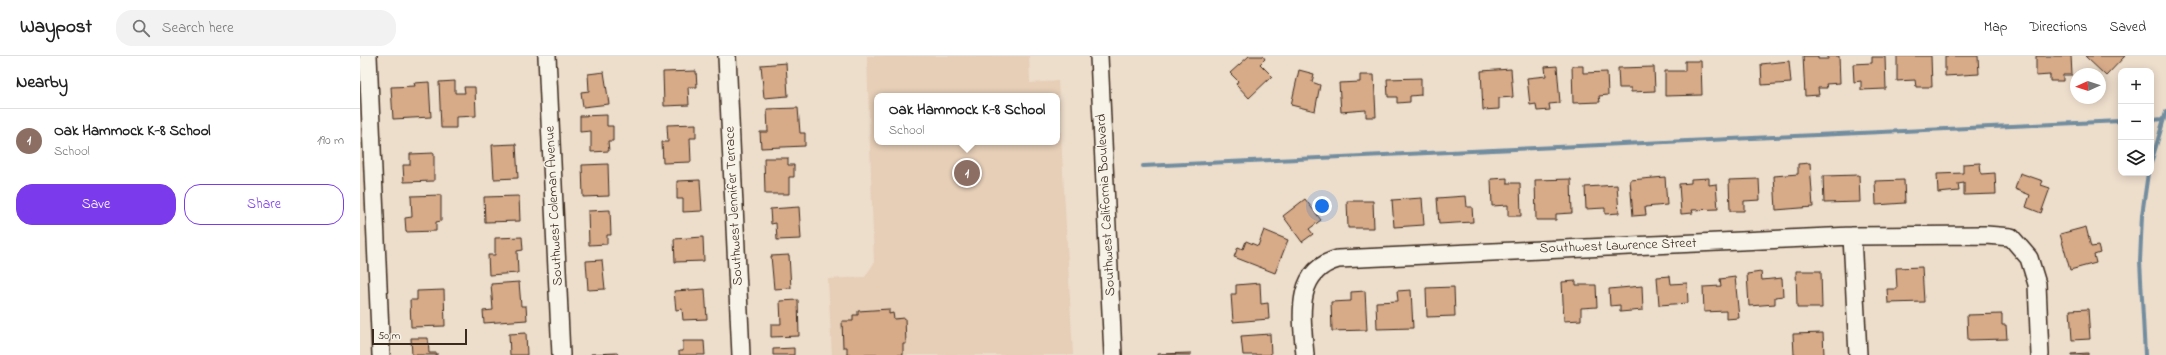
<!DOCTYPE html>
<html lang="en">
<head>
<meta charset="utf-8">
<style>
	:root { --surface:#fff; --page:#f2f2f2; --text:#222; --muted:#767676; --line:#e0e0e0; --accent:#7c3aed }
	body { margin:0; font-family:"Indie Flower",sans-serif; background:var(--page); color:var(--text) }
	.controls { position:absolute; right:12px; top:12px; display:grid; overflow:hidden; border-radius:8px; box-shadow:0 2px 10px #0003 }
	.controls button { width:36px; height:36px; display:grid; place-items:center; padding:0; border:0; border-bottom:1px solid var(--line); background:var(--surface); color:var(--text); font:20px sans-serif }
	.compass { position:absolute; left:1710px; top:12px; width:36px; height:36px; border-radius:50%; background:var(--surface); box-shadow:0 2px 10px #0003; rotate:267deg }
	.scale { position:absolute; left:12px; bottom:10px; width:95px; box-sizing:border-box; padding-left:4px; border:2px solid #3b2a1e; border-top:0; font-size:11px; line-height:14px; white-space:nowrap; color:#3b2a1e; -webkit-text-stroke:3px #f7f3e8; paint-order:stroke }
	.you { position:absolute; left:962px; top:150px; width:14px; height:14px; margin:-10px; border:3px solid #fff; border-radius:50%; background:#1a73e8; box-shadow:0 0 0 6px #1a73e833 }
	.badge { display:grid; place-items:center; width:26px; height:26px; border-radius:50%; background:var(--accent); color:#fff; font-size:13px; font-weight:700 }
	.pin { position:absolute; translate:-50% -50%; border:2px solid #fff; box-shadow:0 1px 4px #0006 }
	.popup { position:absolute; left:514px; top:37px; width:186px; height:52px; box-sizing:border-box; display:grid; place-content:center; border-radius:8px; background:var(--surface); filter:drop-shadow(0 1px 3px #0005); font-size:13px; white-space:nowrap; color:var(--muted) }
	.popup b { font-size:15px; color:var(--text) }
	.popup::after { content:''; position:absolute; left:50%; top:100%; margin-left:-8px; border:8px solid transparent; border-top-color:var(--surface) }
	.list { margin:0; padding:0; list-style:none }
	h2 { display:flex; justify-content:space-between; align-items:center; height:52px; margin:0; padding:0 16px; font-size:17px }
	h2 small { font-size:13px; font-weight:400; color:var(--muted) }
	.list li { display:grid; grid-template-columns:26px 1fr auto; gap:12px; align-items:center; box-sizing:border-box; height:64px; padding:0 16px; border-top:1px solid var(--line) }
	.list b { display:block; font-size:15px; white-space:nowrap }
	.list p { margin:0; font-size:13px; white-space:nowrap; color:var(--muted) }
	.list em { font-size:13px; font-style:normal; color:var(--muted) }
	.actions { display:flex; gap:8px; padding:12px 16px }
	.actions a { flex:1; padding:9px 0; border:1px solid var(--accent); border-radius:16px; text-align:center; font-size:14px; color:var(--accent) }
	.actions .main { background:var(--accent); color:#fff }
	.icon { flex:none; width:22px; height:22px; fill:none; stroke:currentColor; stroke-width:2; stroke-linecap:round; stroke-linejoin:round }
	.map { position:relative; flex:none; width:1806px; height:299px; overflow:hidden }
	header { display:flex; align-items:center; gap:24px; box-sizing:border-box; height:56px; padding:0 20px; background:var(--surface); border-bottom:1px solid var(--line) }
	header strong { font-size:19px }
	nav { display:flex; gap:22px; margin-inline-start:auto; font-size:14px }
	.search { width:280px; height:36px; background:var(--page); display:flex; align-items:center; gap:10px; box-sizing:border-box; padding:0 14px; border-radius:16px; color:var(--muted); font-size:15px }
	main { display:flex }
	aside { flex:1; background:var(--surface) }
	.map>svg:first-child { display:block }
	.built { fill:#e6ceb7; fill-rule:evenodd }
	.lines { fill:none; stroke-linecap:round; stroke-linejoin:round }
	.stream { stroke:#728d9f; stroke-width:4 }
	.building { fill:#d7aa88; stroke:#3b2a1e }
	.minor-casing { stroke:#3b2a1e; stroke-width:20 }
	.minor { stroke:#f7f3e8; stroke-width:17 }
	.labels { text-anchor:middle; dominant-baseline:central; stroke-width:3; stroke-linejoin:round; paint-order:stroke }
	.street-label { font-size:14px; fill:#3b2a1e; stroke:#f7f3e8 }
</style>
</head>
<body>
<header>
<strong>Waypost</strong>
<div class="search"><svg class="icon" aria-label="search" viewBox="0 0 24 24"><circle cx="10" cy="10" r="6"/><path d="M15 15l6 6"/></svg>Search here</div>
<nav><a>Map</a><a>Directions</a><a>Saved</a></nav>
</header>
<main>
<aside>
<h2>Nearby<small></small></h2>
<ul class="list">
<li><span class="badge" style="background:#8d6e63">1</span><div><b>Oak Hammock K-8 School</b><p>School</p></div><em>190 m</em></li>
</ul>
<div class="actions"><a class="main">Save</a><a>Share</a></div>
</aside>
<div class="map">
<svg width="1806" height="299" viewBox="0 0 1806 299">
	<rect width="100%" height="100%" fill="#edddcb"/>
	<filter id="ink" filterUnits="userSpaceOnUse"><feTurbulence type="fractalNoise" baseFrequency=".025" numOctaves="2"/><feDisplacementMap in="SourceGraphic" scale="8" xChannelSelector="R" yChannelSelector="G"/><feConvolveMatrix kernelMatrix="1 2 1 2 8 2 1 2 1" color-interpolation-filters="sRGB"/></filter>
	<g filter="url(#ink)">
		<path class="built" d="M507,0H669L670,27L698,25L713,299H472L468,223L505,221L514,207ZM517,40H697V86H517Z"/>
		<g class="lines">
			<path class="stream" d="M1791,64L1804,63
				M1791,107L1806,56
				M783,110L1761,65
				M1785,299L1780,205L1782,159L1788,117"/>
		</g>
		<path class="building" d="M889,0H903L905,3L900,8L912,20L889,42L876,28L878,25L870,17Z
			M1443,0H1458V3H1468V0H1479L1480,27L1466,28L1467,32H1458L1459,39L1445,40Z
			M1537,0H1571L1572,31H1556L1555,24L1537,25Z
			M1585,0H1618L1619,18L1585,20Z
			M1676,0H1711L1712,19H1703V25H1690V19L1676,20Z
			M1725,0H1765L1746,20Z
			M1512,1H1525L1526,33L1501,34V25L1494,26L1493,8L1512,7Z
			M1325,5H1341L1342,39L1305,40V15H1325Z
			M1429,5L1431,27L1402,29L1401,8Z
			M426,7L428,40L404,42L401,9Z
			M1197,10L1200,47L1189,48L1190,54L1177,55L1176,48L1170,49L1167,22L1186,20L1185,11Z
			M1212,10H1223V17L1247,16L1248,39L1239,40L1240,46L1213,47Z
			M1294,11L1295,35L1271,36V32H1259L1258,12Z
			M1151,13L1153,41L1139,42V53L1123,54L1121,15Z
			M939,14L954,18L952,26L960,29L955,55L931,49Z
			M336,15L337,31H328L329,49L304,50L303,16Z
			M244,16L249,48L223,51L221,36L229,35L228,18Z
			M1000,19H1014L1016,61H1006V54L981,56L979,27L1000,26Z
			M1061,22V39L1050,40V46L1037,47V41H1028L1027,23Z
			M95,25V37H105L104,31H115L116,60L96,61V72H81L79,26Z
			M69,26L71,61L33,63L31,31L55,30L54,27Z
			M438,52L440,77H445V90L401,92L400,76H408L407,53Z
			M247,59V70H253V85H248L249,95L231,96V75L220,76V60Z
			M336,68V82H330L331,106L303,107L302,86H308L307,69Z
			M156,88L158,122L134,123L132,89Z
			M74,97V125L44,126L43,109H50V98Z
			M404,102H428V109H434V121H429V138H405Z
			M1450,107L1453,151L1416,154L1414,120L1438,118V108Z
			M1620,107L1621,118L1635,117L1636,138L1604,139V127L1598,128L1599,135L1578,137L1577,118L1603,117V108Z
			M248,108L249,140L223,141L222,109Z
			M1660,117L1683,125L1681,129L1690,132L1681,157L1666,151L1670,139L1655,133Z
			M1499,119L1500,146L1464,147L1463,120Z
			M1305,121L1307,149L1285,151L1286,159L1273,160L1270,124Z
			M1147,122V127H1160L1161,160H1148V149L1132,150L1131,123Z
			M1349,122V129L1356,128L1358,153L1332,154L1333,157L1321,158L1319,128L1331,127V123Z
			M1211,123L1212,157L1196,158V164H1176L1175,124Z
			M1399,123L1400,144L1384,145V155H1370L1369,124Z
			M340,124L342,155L323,156V143H317V125Z
			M1544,124L1545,147L1516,149L1515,125Z
			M1257,129L1259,157L1245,158V152L1226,153L1225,131Z
			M81,139V165L76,166V175L46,176L45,162L52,161L51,140Z
			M159,140L160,165L125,166L124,141Z
			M1106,140L1107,151H1112L1113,166L1079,168L1077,142Z
			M1062,142L1064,169L1034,171L1032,144Z
			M945,143L961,164L949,173L953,178L942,186L923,160Z
			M987,145H1013L1014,172H988Z
			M439,151L441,183L417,184L416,167L411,168L410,153Z
			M250,154L251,179H247V188L229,189L228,155Z
			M1726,171L1731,191L1738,190L1740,197L1734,199L1736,207L1710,214L1700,178Z
			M904,174L928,184L915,217L874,201L878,191L883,193L886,185L898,190Z
			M162,181L163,194L157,195L158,217L129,219L128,199H135V182Z
			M343,181L344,205L315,206L314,183Z
			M429,199L431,232L414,233L411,200Z
			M242,204L245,233L228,234L226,205Z
			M1562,211L1564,246L1528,247L1527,233H1537L1536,212Z
			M1436,215H1461L1462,252H1437Z
			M1401,216L1402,224L1422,222L1423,240L1415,241V248L1389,250L1387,218Z
			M1310,220L1311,228L1327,227L1328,247L1299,249L1297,221Z
			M1375,221L1379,262L1366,263V255L1344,256L1343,231L1361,230L1360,223Z
			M1216,225V229H1236L1237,251L1221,252V264L1204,265L1202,226Z
			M159,226L161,250H166L167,264L124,267L123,255L133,254L131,228Z
			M900,227L901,248L908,247L909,263L873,266L871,238H876V229Z
			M1282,230L1283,254L1260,256V249L1250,250L1249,233Z
			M1094,231L1095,260L1067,261L1066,232Z
			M345,233L347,263L323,264L322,253L316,254L314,235Z
			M84,234L85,270L51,271L50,244H57V235Z
			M1051,234L1053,272L1017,273L1016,246L1038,245L1037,235Z
			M1005,235L1007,274L972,275L971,246L991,245V236Z
			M438,244L439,280L411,281V268H421L420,245Z
			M529,253V258L533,257L534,263L545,262L546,288H543V299H487V291H483L482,265H493V259H498V255Z
			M1728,253L1730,283L1712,284L1710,254Z
			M1642,258V269H1646L1647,283L1608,284L1607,259Z
			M166,277L167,299H150L149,278Z
			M1463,277L1464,299H1434L1433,278Z
			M910,278L911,299H883L881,280Z
			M51,282H68L69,297H77V299H52Z
			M323,285H344L345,299H319V295H323Z
			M434,292V299H413V293Z
			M257,297L258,299H231V298Z
			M831,297V299H798V298Z
			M1728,297V299H1711V298Z"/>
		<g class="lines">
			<defs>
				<path id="minor" d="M8,0L21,299
					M187,0L201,299
					M367,0L381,299
					M739,0L753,299
					M1492,180L1498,299
					M945,299C942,263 933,215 978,203L1492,180L1626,179L1651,181L1669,202L1677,228L1680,299"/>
			</defs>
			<use href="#minor" class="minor-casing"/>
			<use href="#minor" class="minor"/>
		</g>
	</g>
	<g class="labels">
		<g class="street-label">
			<text transform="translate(746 149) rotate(-93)">Southwest California Boulevard</text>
			<text transform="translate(194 150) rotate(-93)">Southwest Coleman Avenue</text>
			<text transform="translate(374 150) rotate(-93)">Southwest Jennifer Terrace</text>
			<text transform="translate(1258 190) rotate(-2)">Southwest Lawrence Street</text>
		</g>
	</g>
</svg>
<div class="controls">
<button>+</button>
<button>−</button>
<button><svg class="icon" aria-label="layers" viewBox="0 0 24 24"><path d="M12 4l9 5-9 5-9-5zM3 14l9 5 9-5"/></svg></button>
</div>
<svg class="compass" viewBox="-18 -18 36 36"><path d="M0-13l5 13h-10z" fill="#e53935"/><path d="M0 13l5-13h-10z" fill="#767676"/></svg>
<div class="scale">50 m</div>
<div class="you"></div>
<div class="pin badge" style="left:607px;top:117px;background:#8d6e63">1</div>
<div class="popup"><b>Oak Hammock K-8 School</b>School</div>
</div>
</main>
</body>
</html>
